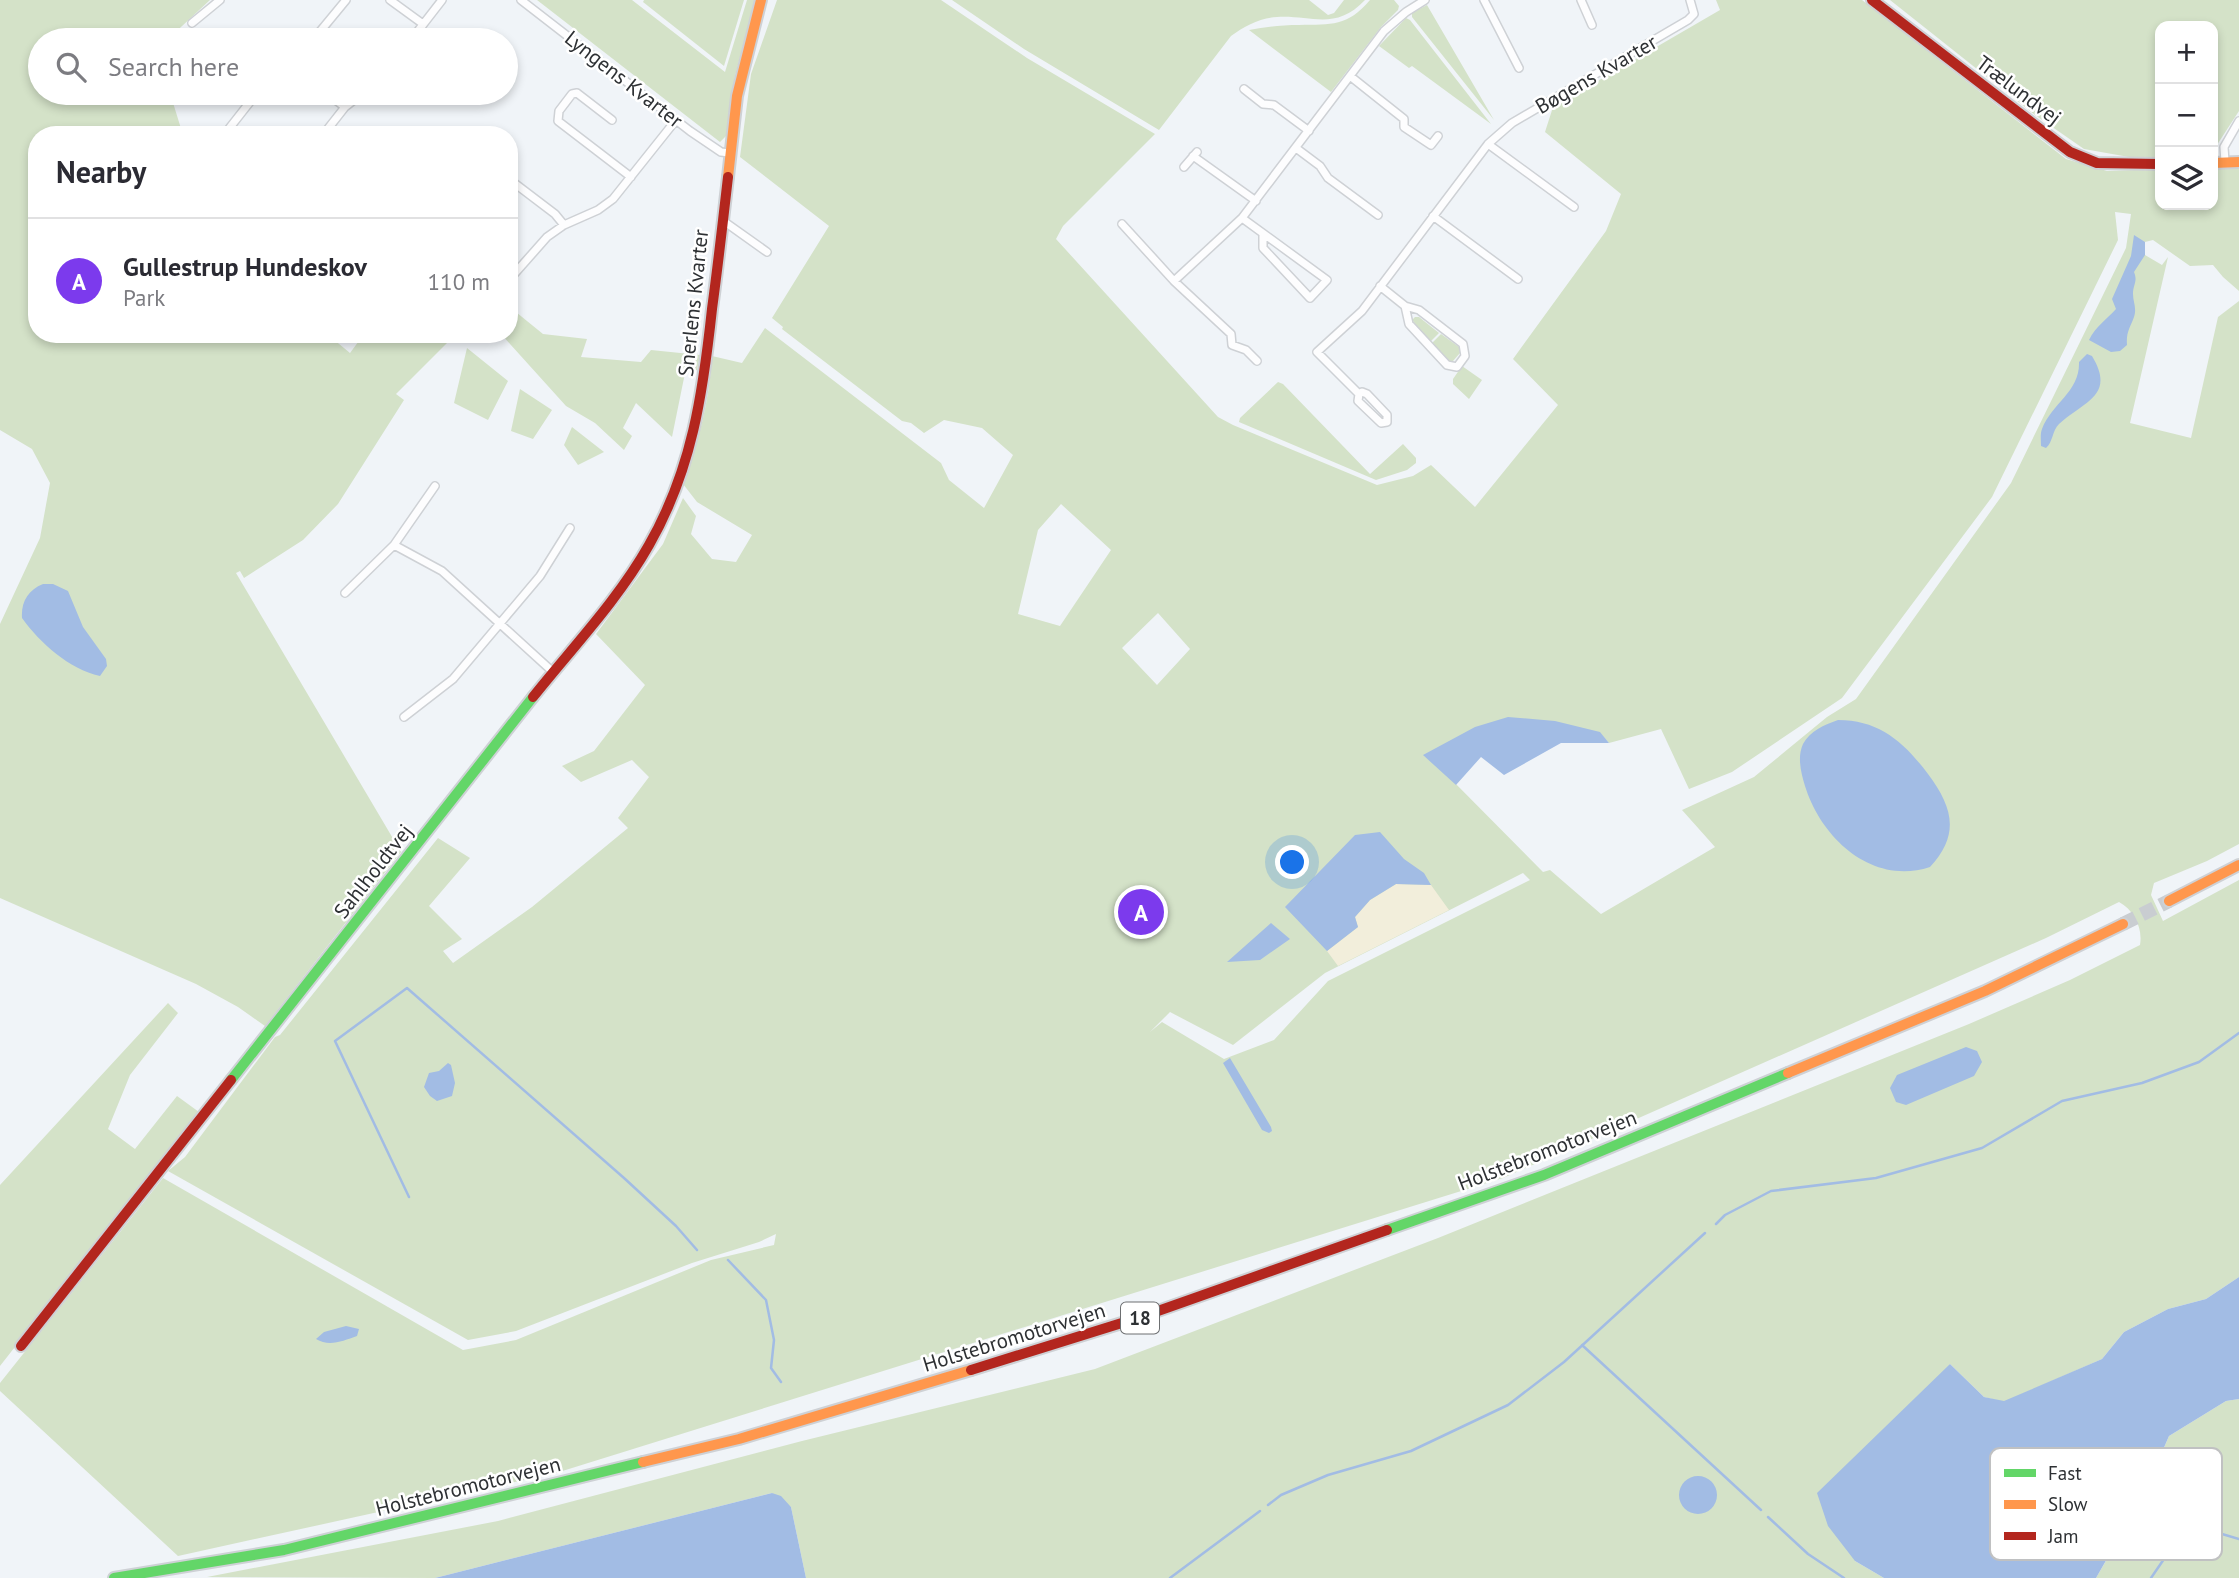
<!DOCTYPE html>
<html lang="en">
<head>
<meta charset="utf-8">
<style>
	:root { --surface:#fff; --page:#f2f2f3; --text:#2b2b33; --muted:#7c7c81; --line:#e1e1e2; --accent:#7c3aed }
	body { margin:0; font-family:"PT Sans",sans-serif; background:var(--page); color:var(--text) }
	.controls { position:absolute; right:21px; top:21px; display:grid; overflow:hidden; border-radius:14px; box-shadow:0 4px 10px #0003 }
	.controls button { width:63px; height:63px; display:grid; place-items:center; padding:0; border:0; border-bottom:2px solid var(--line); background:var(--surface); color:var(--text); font:35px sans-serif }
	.you { position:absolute; left:1293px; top:863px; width:24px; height:24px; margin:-18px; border:5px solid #fff; border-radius:50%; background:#1a73e8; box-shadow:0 0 0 10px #1a73e833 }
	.badge { display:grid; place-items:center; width:46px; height:46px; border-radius:50%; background:var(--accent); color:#fff; font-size:23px; font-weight:700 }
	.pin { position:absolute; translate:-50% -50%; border:4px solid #fff; box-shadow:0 2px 7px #0006 }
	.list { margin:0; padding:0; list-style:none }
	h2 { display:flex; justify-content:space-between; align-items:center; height:91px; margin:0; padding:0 28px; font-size:30px }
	h2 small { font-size:23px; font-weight:400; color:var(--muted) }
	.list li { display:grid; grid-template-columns:46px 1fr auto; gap:21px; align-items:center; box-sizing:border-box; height:126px; padding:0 28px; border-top:2px solid var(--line) }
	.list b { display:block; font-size:26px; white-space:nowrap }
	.list p { margin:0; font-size:23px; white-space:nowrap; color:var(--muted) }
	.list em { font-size:23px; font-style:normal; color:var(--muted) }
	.icon { flex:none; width:38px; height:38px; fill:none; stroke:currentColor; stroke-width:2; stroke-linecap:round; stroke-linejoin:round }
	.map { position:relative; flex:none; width:2239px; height:1578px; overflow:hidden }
	.search { position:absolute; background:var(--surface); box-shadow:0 4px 10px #0003; left:28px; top:28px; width:490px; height:77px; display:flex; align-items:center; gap:18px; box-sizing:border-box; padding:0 24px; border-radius:38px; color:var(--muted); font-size:26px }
	.panel { position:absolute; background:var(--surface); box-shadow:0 4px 10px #0003; left:28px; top:126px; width:490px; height:217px; border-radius:28px }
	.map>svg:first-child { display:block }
	.green { fill:#d4e2c8; fill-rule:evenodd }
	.sand { fill:#f2eedb }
	.water { fill:#a2bce4 }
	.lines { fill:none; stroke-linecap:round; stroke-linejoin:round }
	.stream { stroke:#a2bce4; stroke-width:2.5 }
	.highway-tunnel { stroke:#c9cdd1; stroke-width:14; stroke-dasharray:14 7; stroke-linecap:butt }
	.street-casing { stroke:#ced1d5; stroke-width:10 }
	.fast-casing { stroke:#ced1d5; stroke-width:14 }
	.slow-casing { stroke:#ced1d5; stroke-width:14 }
	.jam-casing { stroke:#ced1d5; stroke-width:14 }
	.street { stroke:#fdfdfe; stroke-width:7 }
	.fast { stroke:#63d668; stroke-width:10 }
	.slow { stroke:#ff974d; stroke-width:10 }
	.jam { stroke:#b3261e; stroke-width:10 }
	.labels { text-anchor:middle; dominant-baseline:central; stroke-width:5; stroke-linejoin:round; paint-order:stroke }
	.shield { fill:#fff; stroke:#6d6f71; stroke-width:2 }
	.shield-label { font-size:19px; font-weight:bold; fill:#2e3134 }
	.street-label { font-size:21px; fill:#2e3134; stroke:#fff }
	.key { fill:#fff; stroke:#c0c1c2; stroke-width:2 }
	.key-label { font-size:19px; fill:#2e3134 }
</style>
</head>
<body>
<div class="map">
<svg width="2239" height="1578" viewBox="0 0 2239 1578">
	<rect width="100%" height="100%" fill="#f0f4f8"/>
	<path class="green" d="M0,0H210L167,40H40V93H170L183,135H37V334H327L350,353L364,334H456L396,394L404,400L338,504L303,540L244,578L240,571L236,573L401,852L265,1026L238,1007L196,984L0,898V624L40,538L50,483L32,449L0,430Z
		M537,0H632L725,72L747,0H755L735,76L726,136L720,142Z
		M644,0H744L724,66L643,2Z
		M777,0H941L1027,58L1155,134L1063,226L1056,239L1218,417L1233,425L1377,485L1413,476L1431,465L1475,507L1558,405L1513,359L1606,231L1621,194L1545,132L1553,107L1720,10L1716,0H1862L2066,159L2107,171L2160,169V205H2213V168L2239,167V291L2223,277L2213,265L2190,266L2153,240L2145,242V255L2162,265L2168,257L2130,423L2191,438L2218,317L2239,301V844L2207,861L2154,883L2151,895L2163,921L2239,880V1277L2206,1299L2168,1309L2124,1332L2102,1359L2004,1402L1984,1397L1950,1364L1855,1561L1884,1578H806L791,1507L772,1493L435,1578L207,1577L498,1521L802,1441L1095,1369L1438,1238L1969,1024L2070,980L2140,945C2143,928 2134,910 2119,902L2046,938L1503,1178L556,1473L178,1556L0,1391V1383L163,1178L463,1350L516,1340L711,1260L774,1245L776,1234L759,1242L692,1263L516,1331L468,1340L168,1171L185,1157L275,1037L280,1035L438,838L470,858L429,906L462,939L443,951L453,963L532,907L628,828L618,818L649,777L632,760L581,782L562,766L594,751L645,685L596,634L663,544L683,498L696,516L691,534L712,559L736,562L752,535L697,502L683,484C699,440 709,403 712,356L742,363L765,328L941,463L949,480L984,508L1013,455L982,428L944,420L924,433L911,423L902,421L782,329L783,327L772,318L829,226L740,157L751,74ZM2115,212L2131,214L2126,248L2011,483L1856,699L1827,717L1754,777L1682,810L1715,847L1601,914L1550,870L1543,872L1448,776L1424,755L1599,732L1609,743L1661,729L1689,789L1732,772L1842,698L1992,497L2118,240ZM1061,504L1111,550L1060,626L1018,614L1038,530ZM1158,613L1190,649L1157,685L1122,648ZM1523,873L1530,880L1328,981L1274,1040L1224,1059L1162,1022L1150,1032L1170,1012L1233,1045L1325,973Z
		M952,0H1309L1328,15L1334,13L1344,0H1365C1336,31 1312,15 1277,17C1259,18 1245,26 1231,36L1159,130L1024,49Z
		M1370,0H1394L1399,6L1398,10L1381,27L1331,92L1249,30C1266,27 1282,25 1299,25C1332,24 1347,27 1370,0Z
		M1890,0H2239V111L2213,151V26H2160V157H2129L2084,149L2035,115Z
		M1427,5L1494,120L1412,17V13Z
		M1406,18L1410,20L1491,124L1412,66L1409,68L1379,46Z
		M511,308L543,334L587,339L581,357L641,362L651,350L700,355L697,370L685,373L672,437L636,403L623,428L632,436L624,450L595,423L566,406L501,334H509V312Z
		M1415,317H1419L1439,333L1430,342L1412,320Z
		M1441,334L1459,347L1460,353L1453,361H1448L1432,343Z
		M467,348L508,381L488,420L454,403Z
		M1462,366L1482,380L1469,399L1453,384V379Z
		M1278,382L1283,384L1370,474L1403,444L1416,458V463L1407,470L1376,480L1239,422L1240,418Z
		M520,389L552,410L533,439L511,431Z
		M572,427L604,452L578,465L564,445Z
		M168,1003L178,1013L130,1075L108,1129L135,1149L177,1096L199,1112L0,1366V1185Z
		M2239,1399V1578H2096L2143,1497L2169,1436L2226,1401Z"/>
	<path class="sand" d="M1396,884L1431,885L1449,910L1338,966L1327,951L1358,927L1355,917L1370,900Z"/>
	<path class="water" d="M2134,235L2145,242V255L2134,272C2138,282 2133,284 2133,294C2133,302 2137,308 2134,317C2130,328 2126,332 2127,345L2120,351L2111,352L2089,340C2096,326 2106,320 2116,309L2112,299L2131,256Z
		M2087,354L2092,356C2116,396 2084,401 2059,424C2052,431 2053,442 2046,448L2041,446C2041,441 2040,434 2042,429C2052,403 2080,392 2079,362Z
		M43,584H53L68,591L83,627L106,659L107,666L100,676C69,669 40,643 22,618C21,602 28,590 43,584Z
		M1508,717L1555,721L1600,732L1609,743H1561L1504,775L1481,757L1456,785L1423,755L1475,727Z
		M1838,720C1879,720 1904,742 1928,774C1952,806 1961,834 1930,867C1872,886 1821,838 1805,786C1801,773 1797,757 1803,744C1810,731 1824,725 1838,720Z
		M1380,832L1404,859L1424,873L1431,885L1396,884L1370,900L1355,917L1358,927L1327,951L1285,907L1355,835Z
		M1271,923L1290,939L1260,960L1227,962Z
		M1966,1047L1977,1051L1982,1062L1974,1076L1906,1105L1896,1102L1890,1088L1897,1075Z
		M1230,1058L1271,1127L1272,1131L1269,1133L1262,1130L1223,1063Z
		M448,1063L451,1065L455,1083L452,1096L437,1101L430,1096L424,1087L429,1073L439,1071Z
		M2239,1277V1399L2226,1401L2169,1436L2143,1496L2096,1578H1884L1855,1561L1828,1526L1817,1493L1950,1364L1984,1397L2004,1401L2102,1359L2124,1332L2168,1309L2206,1299Z
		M346,1326L359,1329L357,1336C343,1341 329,1347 316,1339L324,1332Z
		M1679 1495a19 19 0 1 1 38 0a19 19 0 1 1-38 0Z
		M772,1493L781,1496L791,1507L806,1578H435Z"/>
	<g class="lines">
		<path class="stream" d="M409,1197L335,1041L407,988L624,1178L676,1226L697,1250
			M1716,1224L1725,1215L1771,1191L1876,1178L1982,1148L2062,1101L2142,1083L2199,1062L2239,1033
			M728,1260L766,1300L774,1340L771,1368L781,1382
			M1582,1345L1761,1510
			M1268,1505L1281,1495L1328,1475L1411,1451L1508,1405L1564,1362L1705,1233
			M1768,1517L1808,1554L1844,1578
			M1170,1578L1260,1511
			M2151,1578L2164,1559L2172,1502L2183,1493L2212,1531L2239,1539"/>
		<path class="highway-tunnel" d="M2123,924L2169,901"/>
		<defs>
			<path id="street" d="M390,0L423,24
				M521,0L690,131L721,152L729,153
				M1484,0L1519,68
				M1581,0L1592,25
				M192,23L220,0
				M313,40L346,0
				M411,40L442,0
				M1350,76L1404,119V127L1431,145L1438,136
				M1244,89L1263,104L1274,105L1309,131
				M326,93L345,107
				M612,120L577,93L572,94L559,111L558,121L631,177
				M224,135L257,93
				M323,135L345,107L363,93
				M1488,144L1574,207
				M1296,148L1320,166L1328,178L1378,215
				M1193,156L1256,201
				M2225,162L2224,147L2239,121
				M1184,167L1197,152
				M509,179L555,214L564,225
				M1433,216L1518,279
				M1242,218L1327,280L1310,298L1263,248V235
				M722,220L767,252
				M1122,224L1174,281
				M509,280L547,237L564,225L598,210L613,199L676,120
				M1380,286L1405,306L1419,310L1463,344L1465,356L1457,367L1447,365L1409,324L1405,306
				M1257,361L1246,350L1232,345L1231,334L1174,281L1242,218L1384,31L1406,12L1425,0
				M1359,394L1362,392L1367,394L1387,415V422L1381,423L1358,401L1359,394L1317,352L1362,311L1488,144L1512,123L1688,20L1694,14L1690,0
				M394,545L442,571L553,672
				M345,593L394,545L435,486
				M404,717L453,679L540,576L570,528"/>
			<path id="fast" d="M231,1080L533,697
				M1387,1230L1544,1175L1788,1073
				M114,1578L284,1550L643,1462"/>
			<path id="slow" d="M2213,163L2239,162
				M728,177L737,96L761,0
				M2169,901L2239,865
				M1788,1073L1985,991L2123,924
				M643,1462L739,1439L971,1370"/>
			<path id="jam" d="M1872,0L2070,152L2097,163L2160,164
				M533,697C572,648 618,600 649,545C692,470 703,393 712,309C718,265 723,221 728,177
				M21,1346L231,1080
				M971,1370L1141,1317L1387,1230"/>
		</defs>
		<use href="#street" class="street-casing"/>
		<use href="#fast" class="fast-casing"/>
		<use href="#slow" class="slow-casing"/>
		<use href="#jam" class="jam-casing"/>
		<use href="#street" class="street"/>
		<use href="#fast" class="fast"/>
		<use href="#slow" class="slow"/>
		<use href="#jam" class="jam"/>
	</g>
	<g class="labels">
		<rect class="shield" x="1121" y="1302.5" width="38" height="31" rx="5"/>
		<g class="shield-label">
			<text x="1140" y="1318">18</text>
		</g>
		<g class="street-label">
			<text transform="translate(1596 74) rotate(-30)">Bøgens Kvarter</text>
			<text transform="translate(624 79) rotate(38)">Lyngens Kvarter</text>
			<text transform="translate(2019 90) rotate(37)">Trælundvej</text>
			<text transform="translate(693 303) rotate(-84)">Snerlens Kvarter</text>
			<text transform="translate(373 871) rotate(-52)">Sahlholdtvej</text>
			<text transform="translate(1547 1150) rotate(-21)">Holstebromotorvejen</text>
			<text transform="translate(1014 1337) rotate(-17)">Holstebromotorvejen</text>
			<text transform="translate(468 1486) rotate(-14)">Holstebromotorvejen</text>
		</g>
	</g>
	<rect x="1990" y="1448" width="232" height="112" rx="10" class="key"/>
	<rect x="2004" y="1469" width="32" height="8" fill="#63d668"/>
	<rect x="2004" y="1500" width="32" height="9" fill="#ff974d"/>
	<rect x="2004" y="1532" width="32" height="8" fill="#b3261e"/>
	<g class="key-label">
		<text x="2048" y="1480">Fast</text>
		<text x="2048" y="1511">Slow</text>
		<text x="2048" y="1543">Jam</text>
	</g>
</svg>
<div class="controls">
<button>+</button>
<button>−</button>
<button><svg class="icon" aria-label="layers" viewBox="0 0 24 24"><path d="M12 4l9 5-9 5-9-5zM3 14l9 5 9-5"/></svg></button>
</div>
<div class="you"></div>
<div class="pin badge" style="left:1141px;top:912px">A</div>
<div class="search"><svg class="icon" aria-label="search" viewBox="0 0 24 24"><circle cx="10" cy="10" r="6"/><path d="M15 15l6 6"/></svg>Search here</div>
<section class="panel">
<h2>Nearby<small></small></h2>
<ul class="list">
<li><span class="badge">A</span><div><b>Gullestrup Hundeskov</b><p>Park</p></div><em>110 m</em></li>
</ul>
</section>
</div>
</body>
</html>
